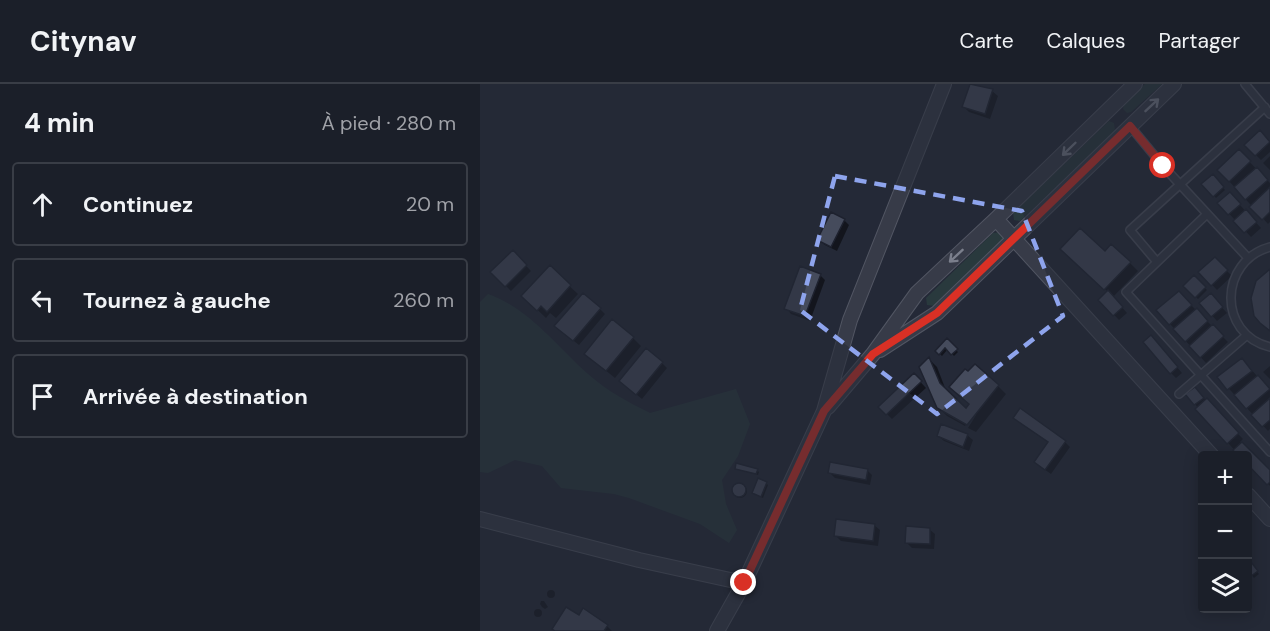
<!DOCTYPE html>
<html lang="fr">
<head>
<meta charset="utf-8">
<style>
	:root { --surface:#1b1f29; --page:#242731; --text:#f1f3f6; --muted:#a0a2a8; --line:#393d46 }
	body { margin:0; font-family:"DM Sans",sans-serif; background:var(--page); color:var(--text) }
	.controls { position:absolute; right:18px; bottom:18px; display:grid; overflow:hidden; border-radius:6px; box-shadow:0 3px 15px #0003 }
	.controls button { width:54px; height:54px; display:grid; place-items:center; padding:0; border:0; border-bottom:2px solid var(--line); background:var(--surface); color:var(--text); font:30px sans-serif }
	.stop { position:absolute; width:18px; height:18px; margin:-14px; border:4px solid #d93025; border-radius:50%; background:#fff }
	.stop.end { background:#d93025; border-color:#fff; box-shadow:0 2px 6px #0008 }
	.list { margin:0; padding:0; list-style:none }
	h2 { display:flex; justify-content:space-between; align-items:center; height:78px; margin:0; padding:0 24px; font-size:26px }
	h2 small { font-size:20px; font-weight:400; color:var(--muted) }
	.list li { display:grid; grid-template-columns:39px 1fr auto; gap:18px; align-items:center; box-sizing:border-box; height:84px; margin:0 12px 12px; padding:0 12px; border:2px solid var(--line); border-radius:6px }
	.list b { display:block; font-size:22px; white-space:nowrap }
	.list em { font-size:20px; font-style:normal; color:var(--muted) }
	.icon { flex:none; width:33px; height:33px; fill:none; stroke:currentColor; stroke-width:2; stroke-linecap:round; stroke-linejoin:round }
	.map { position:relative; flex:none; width:790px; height:547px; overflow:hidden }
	header { display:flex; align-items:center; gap:36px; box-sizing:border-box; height:84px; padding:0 30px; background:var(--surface); border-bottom:2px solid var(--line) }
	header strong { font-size:28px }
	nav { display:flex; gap:33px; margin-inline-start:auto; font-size:21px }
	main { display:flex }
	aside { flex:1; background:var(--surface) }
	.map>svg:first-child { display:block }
	.green { fill:#29393d }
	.shadow { fill:#0007 }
	.building { fill:#454b5c; stroke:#1e222f; stroke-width:1.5 }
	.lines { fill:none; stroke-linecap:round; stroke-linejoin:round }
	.service-casing { stroke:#525663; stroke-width:10 }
	.minor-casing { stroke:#525663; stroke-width:16 }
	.service { stroke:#373b48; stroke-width:7 }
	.minor { stroke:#373b48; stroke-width:14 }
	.oneway { stroke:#7b7f8c }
	.route { stroke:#d93025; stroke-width:8 }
	.marked { fill:none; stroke:#8ea4ed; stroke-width:4.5; stroke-dasharray:12 8; stroke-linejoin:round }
</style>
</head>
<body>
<header>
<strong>Citynav</strong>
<nav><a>Carte</a><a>Calques</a><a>Partager</a></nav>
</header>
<main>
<aside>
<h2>4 min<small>À pied · 280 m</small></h2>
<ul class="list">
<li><svg class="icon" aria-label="ahead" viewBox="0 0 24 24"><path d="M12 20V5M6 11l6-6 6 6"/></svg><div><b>Continuez</b></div><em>20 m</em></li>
<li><svg class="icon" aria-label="left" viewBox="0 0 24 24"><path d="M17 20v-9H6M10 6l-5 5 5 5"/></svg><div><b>Tournez à gauche</b></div><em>260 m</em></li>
<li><svg class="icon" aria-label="arrive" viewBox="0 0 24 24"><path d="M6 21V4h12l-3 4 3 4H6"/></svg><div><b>Arrivée à destination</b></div></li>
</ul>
</aside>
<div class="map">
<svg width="790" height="547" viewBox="0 0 790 547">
	<rect width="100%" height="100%" fill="#242937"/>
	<path class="green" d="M665,0H682L651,28L647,29L643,25L644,20Z
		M629,37L634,39L635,47L540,137L534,136L533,129Z
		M520,148L524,152L523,158L454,222L447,221L446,214L513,149Z
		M8,210C50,225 76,262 108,290C127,307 148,318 170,329L256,305L270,340L258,372L242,396L246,420L257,446L249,459L220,440L149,414L134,410L81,404L62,382L35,376L8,389L0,388V218Z"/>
	<path class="shadow" d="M492,0L512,7L518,12L510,35L489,28L484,23Z
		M780,48L790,58V68L781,76L766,61Z
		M759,67L790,99V138L788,140L739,86Z
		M790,72V86L783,79Z
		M733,92L745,106L736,114L724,100Z
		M750,110L781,144L771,153L739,119Z
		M364,136L369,141L357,167L345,161L339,156Z
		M33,168L51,187L31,207L12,188Z
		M625,169L650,179L658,187L633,213L647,229L639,236L620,216L628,208L590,173Z
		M735,175L752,192L737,206L720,188Z
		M70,184L98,210L76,234L70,229L66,234L43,212Z
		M340,191L345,196L330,237L311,230L306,224Z
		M714,193L727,206L718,215L705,202Z
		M704,214L748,258L726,279L690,240Z
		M736,217L747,229L737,237L721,219Z
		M120,225L125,230L99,261L81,247Z
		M153,254L161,262L135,294L114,277Z
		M467,257L478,268L474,272L468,265L462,272L457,267Z
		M676,258L702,289L696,294L691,289Z
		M449,275L457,283L467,309L486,326L491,321L488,290L518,302L526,310L496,348L488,344L496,331H493L485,342L467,332L458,323Z
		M182,279L187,284L162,315L146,302Z
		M767,281L790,306V345L788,347L739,294Z
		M790,282V295L783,288Z
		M434,291L446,304L412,335L400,323Z
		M717,307L763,355L760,358L790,388V402L768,379V372H760L717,325L718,324L715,320Z
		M540,339L585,358L590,363L571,390L561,383L569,359Z
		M487,351L493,356L489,367L464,357L458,352Z
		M256,384L277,386L279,388L278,391Z
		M387,386L392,391L390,401L355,394L350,389Z
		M286,399L288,401L283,414L273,409Z
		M253 407a7 7 0 1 1 14 0a7 7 0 1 1-14 0Z
		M394,441L400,446L398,462L361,457L356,452Z
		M449,445L455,450L454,465L432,464L427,459Z
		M768,477L779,490L774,494L768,486Z
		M67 510a4 4 0 1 1 8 0a4 4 0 1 1-8 0Z
		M61,517H64L68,523L65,525L62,523L60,520Z
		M54 529a4 4 0 1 1 8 0a4 4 0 1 1-8 0Z
		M99,533L127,542L132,547H76Z"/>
	<path class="building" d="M490,0L513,5L505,30L482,23Z
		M780,46L790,58L775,72L764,61Z
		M759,65L771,77L749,98L737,86Z
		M777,83L788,96L765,116L754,103Z
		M733,90L744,103L733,113L721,100Z
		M790,103V128L782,136L769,123Z
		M750,108L761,120L748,131L737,119Z
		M766,125L777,138L764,149L753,137Z
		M351,128L365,135L351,163L337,156Z
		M600,144L625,167L631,160L651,178L624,206L580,165Z
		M33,166L47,181L25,203L10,188Z
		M735,173L748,186L731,202L718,188Z
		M70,181L91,201L67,228L61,222L57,227L41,212Z
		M320,182L341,190L325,232L304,225Z
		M790,185V247L780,239L774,232L771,214L776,197Z
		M714,191L726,203L715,214L703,202Z
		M628,206L643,223L633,232L618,216Z
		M699,207L712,221L689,241L676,226Z
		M103,209L121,224L93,257L74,242Z
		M731,209L743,223L731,233L719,219Z
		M717,224L728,237L705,258L693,245Z
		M132,235L154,253L126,287L104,270Z
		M733,240L744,252L720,274L709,262Z
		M671,251L698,283L690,290L663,258Z
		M467,254L478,265L471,271L465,264L459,271L455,267Z
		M166,264L183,278L156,311L139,297Z
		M449,273L460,299L486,324L489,320L469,303L485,285L488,287L495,280L519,301L487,341L457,324L439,283Z
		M762,274L772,287L747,306L737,293Z
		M434,289L442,297L406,331L398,323Z
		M778,291L790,305L766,325L754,311Z
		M715,303L724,314L714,321L705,310Z
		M727,314L759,349L747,360L715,325Z
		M790,314V336L782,343L771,331Z
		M540,324L586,357L565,386L554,378L568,358L533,334Z
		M461,340L488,350L483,363L457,352Z
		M762,358L790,386V398L787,401L768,381V372H758L753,366Z
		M350,378L388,385L386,396L348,389Z
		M256,379L278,385L276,390L255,385Z
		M278,394L287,398L281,413L272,409Z
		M252 406a7 7 0 1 1 14 0a7 7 0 1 1-14 0Z
		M356,435L395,440L393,457L354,452Z
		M426,442L450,444V460L425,459Z
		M768,474L778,487L771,492L768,488Z
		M86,523L99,531L103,524L128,541L124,547H75L72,545Z"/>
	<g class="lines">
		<defs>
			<path id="service" d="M765,0L790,30
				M650,42L683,82L768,174
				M727,130L646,208L790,368
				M790,163C739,177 737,250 790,263
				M677,178L650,146L785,23
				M699,310L767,251"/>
			<path id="minor" d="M516,135L732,372
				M400,266L457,229L694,0
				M348,323L393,270L437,209L516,135L655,0
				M768,411L790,435
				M0,435L159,476L264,499
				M237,547L264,499L344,327L370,236L464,0"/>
		</defs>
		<use href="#service" class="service-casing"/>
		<use href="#minor" class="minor-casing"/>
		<use href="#service" class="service"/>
		<use href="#minor" class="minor"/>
	</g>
	<defs><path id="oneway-shaft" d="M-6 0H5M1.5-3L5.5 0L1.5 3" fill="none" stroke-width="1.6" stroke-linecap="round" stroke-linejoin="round" transform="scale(1.5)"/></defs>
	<g class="oneway">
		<use href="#oneway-shaft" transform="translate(672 21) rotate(-43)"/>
		<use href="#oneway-shaft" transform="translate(589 65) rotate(136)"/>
		<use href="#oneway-shaft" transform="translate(476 172) rotate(137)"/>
	</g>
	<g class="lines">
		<path class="route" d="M264,499L344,327L393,270L457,229L650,42L683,82"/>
	</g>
	<path d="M0 0H790V547H0ZM355,92L542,127L583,232L457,330L320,226Z" fill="#242937" fill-opacity=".55" fill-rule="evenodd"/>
	<path class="marked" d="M355,92L542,127L583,232L457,330L320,226Z"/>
</svg>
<div class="controls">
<button>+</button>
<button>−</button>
<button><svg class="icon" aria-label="layers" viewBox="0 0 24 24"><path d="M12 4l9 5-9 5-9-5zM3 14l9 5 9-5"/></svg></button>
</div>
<div class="stop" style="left:683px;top:82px"></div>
<div class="stop end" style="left:264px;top:499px"></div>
</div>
</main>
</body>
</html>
